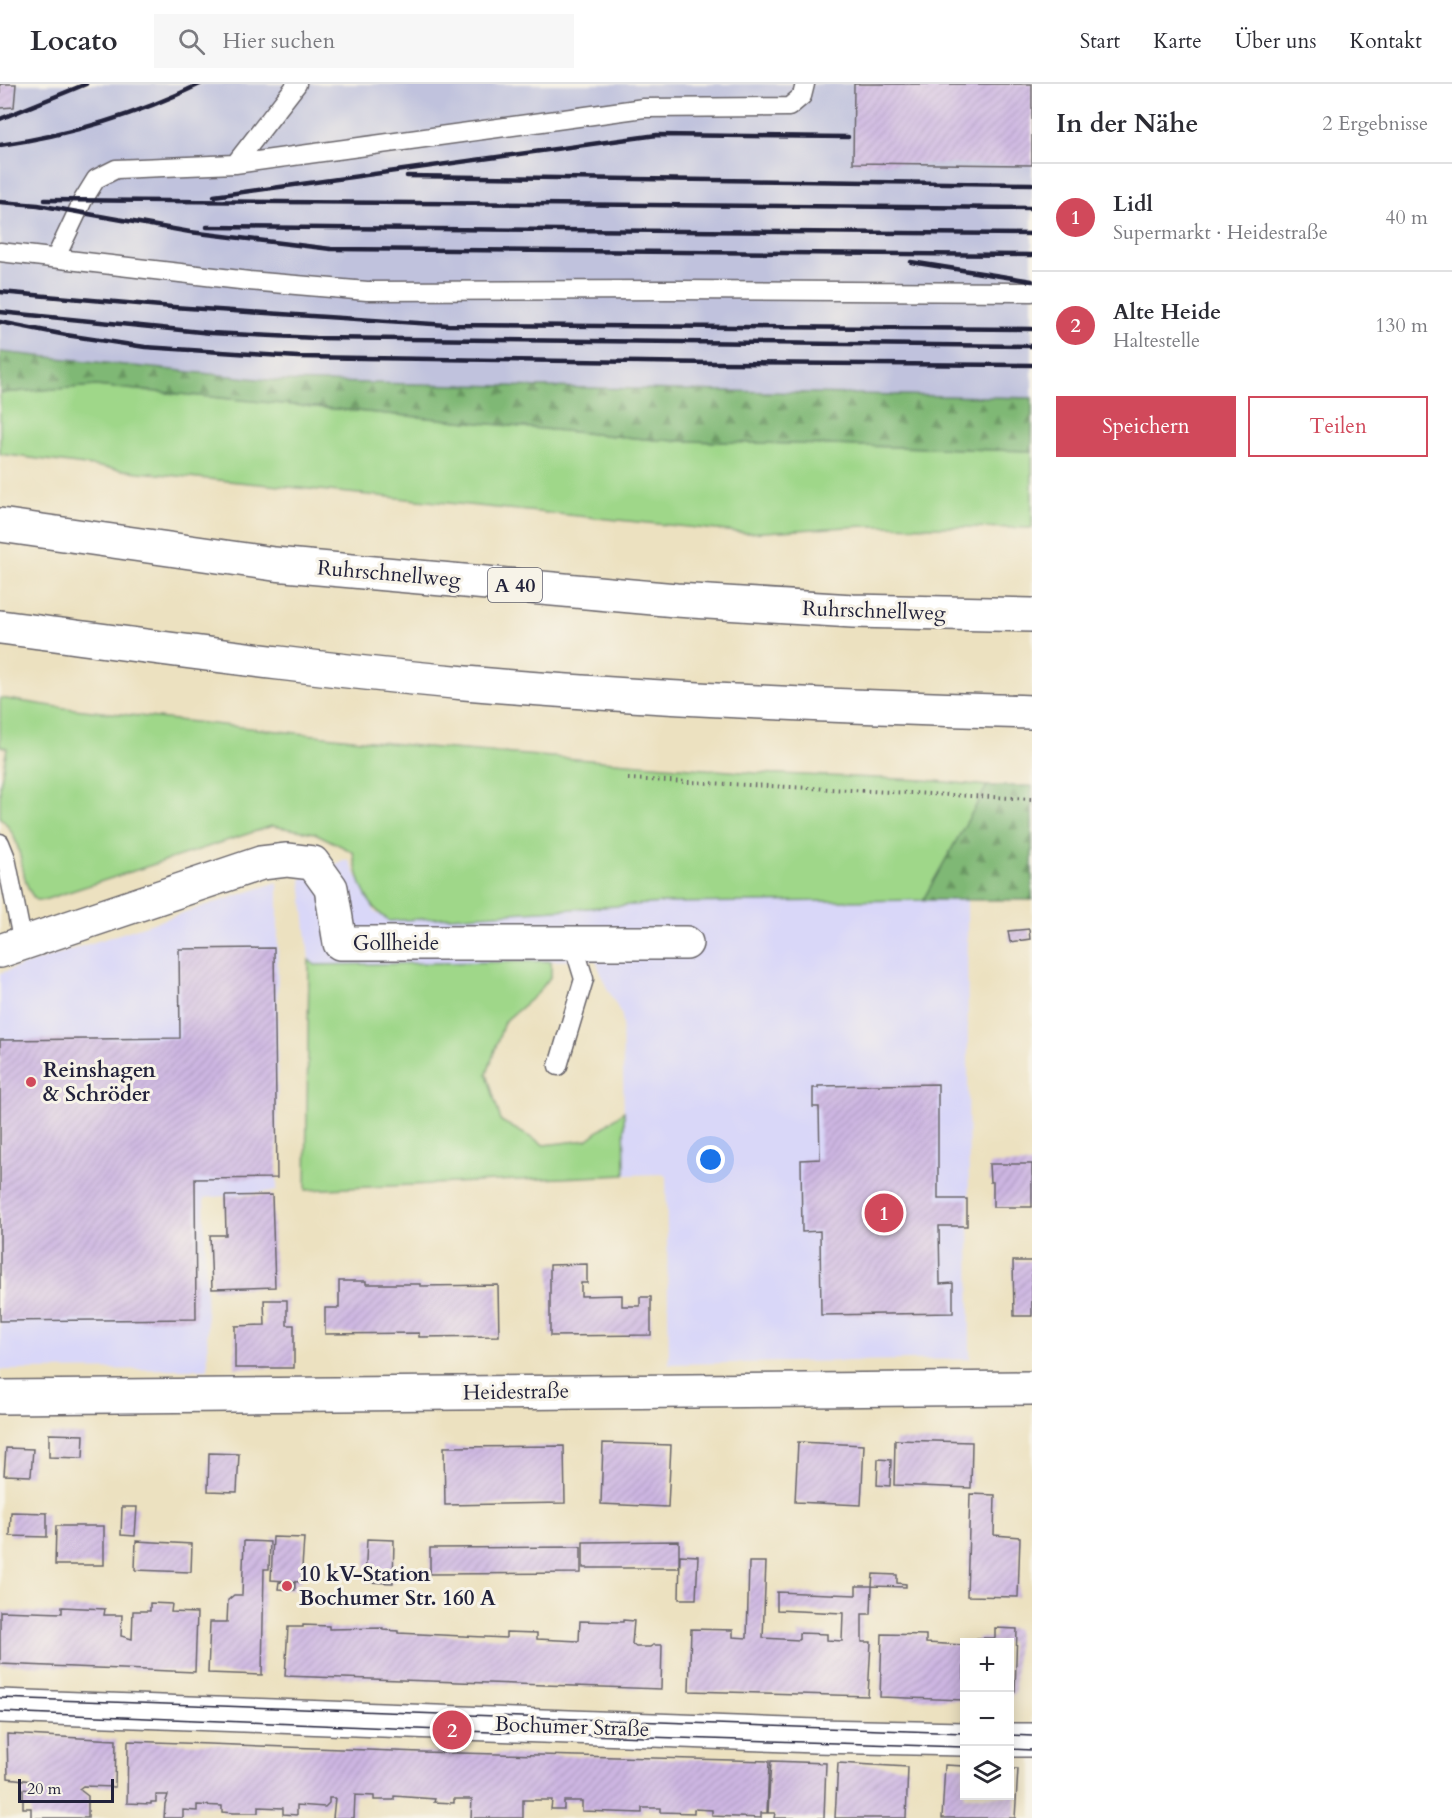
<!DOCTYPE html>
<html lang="de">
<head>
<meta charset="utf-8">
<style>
	:root { --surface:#fff; --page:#f7f7f7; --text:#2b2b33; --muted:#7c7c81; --line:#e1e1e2; --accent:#d1495b }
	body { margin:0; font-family:Cardo,serif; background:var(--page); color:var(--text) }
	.controls { position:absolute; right:18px; bottom:18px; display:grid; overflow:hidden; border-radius:0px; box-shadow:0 3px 15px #0003 }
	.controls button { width:54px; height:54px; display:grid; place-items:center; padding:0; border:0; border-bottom:2px solid var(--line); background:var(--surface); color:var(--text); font:30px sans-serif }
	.scale { position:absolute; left:18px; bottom:15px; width:96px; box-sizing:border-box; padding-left:6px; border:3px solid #22223b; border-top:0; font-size:16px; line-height:21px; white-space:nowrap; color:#22223b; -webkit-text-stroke:4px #f7f3e8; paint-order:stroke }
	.you { position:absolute; left:711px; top:1076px; width:21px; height:21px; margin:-15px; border:4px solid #fff; border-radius:50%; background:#1a73e8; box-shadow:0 0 0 9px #1a73e833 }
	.badge { display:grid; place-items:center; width:39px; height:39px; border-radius:50%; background:var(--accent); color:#fff; font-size:20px; font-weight:700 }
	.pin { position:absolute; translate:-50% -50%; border:3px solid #fff; box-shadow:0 2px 6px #0006 }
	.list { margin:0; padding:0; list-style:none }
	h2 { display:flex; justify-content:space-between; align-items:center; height:78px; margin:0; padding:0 24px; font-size:26px }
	h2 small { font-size:20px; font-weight:400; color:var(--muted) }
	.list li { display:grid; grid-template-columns:39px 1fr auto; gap:18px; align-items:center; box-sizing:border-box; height:108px; padding:0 24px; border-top:2px solid var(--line) }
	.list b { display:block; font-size:22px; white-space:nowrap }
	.list p { margin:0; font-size:20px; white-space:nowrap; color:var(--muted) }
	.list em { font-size:20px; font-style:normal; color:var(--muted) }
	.actions { display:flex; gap:12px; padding:18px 24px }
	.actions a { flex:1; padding:14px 0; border:2px solid var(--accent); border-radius:0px; text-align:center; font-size:21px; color:var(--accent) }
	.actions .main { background:var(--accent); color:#fff }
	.icon { flex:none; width:33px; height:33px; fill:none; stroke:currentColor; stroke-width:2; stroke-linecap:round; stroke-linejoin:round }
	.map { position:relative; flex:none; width:1032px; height:1734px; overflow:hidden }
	header { display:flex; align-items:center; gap:36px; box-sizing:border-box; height:84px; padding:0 30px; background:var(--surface); border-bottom:2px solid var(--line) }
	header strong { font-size:28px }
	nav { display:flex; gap:33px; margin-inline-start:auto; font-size:21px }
	.search { width:420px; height:54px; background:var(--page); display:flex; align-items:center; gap:15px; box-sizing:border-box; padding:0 21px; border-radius:0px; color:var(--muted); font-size:22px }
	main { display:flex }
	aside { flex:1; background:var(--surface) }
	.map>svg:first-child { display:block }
	.built { fill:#d9d7f8 }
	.industrial { fill:#c0c2dd }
	.grass { fill:#9fd789; stroke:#607c62; stroke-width:1.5 }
	.forest { fill:url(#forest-firs); stroke:#506d58; stroke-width:1.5 }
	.building { fill:url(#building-hatch) }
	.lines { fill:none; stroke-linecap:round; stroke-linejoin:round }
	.service-casing { stroke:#69656a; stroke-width:21 }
	.minor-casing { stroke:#69656a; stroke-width:36 }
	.secondary-casing { stroke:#69656a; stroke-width:36 }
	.motorway-casing { stroke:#69656a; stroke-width:36 }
	.path { stroke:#69656a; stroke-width:4; stroke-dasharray:1.5 4.5; stroke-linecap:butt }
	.service { stroke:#fff; stroke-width:18 }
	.minor { stroke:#fff; stroke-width:33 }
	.secondary { stroke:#fff; stroke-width:33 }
	.motorway { stroke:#fff; stroke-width:33 }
	.tram { stroke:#22223b; stroke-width:1.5 }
	.rail { stroke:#22223b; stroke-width:4.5 }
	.poi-dot { fill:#d1495b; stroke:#f7f3e8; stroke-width:2 }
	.labels { text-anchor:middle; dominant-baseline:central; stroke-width:6; stroke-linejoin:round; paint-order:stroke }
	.shield { fill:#f7f3e8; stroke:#62616f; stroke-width:1.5 }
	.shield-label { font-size:20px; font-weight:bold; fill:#22223b }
	.street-label { font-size:21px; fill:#22223b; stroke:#f7f3e8 }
	.poi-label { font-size:21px; font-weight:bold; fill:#22223b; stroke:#f7f3e8; text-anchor:start }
</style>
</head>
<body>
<header>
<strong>Locato</strong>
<div class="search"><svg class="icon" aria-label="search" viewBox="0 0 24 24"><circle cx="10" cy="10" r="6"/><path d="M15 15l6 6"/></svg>Hier suchen</div>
<nav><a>Start</a><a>Karte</a><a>Über uns</a><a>Kontakt</a></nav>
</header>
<main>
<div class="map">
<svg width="1032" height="1734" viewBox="0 0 1032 1734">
	<defs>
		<pattern id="forest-firs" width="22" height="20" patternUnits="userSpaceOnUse" patternTransform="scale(1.5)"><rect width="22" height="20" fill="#7fb875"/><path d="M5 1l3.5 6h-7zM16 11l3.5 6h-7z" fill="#689561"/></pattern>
		<pattern id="building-hatch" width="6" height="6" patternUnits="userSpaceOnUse" patternTransform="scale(1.5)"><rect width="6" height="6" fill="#cdb6e2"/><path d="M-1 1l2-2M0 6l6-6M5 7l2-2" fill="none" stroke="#b09cc3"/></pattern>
	</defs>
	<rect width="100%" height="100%" fill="#f7f3e8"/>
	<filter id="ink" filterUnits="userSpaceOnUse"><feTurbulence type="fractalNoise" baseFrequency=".0167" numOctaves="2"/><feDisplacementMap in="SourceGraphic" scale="12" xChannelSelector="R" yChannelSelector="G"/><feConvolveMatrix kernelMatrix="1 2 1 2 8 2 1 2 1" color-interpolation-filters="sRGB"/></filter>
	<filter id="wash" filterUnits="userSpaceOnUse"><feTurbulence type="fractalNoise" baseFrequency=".008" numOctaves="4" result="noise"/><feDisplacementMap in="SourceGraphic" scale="24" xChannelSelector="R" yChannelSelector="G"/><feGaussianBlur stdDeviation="1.35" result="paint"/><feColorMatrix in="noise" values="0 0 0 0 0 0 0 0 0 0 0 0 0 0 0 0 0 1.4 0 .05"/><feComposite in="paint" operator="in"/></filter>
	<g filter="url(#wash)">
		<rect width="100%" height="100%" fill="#ece1c0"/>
		<path class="built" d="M348,775L375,828L389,837L663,819L967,816L970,1275L669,1280L666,1090L625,1091L622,932L605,900L596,876L315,881L309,876L301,795Z
			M278,798L277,1107L204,1114L208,1285L0,1286V889Z"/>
		<path class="industrial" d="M0,0H1032V314L278,297L0,268Z"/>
		<path class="grass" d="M96,302L656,356L1032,367V444L865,442L747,449L139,388L0,370V309Z
			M0,614L65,624L426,663L755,689L924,696L987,702L923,816L663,819L389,837C364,820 358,796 353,768L315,749L272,742L44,816H36C16,794 28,760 0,733V701L7,664L0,662Z
			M309,876L315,881L551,877V892L538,909L504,938L487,990L501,1037L544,1061L587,1056L624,1027L625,1091L306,1106Z"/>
		<path class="forest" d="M0,268L278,297L1032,314V367L656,356L96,302L0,309Z
			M987,702H1032V816H923Z"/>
		<g id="blocks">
			<path class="building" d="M0,0H16L14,23L0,24Z
				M854,0H1032V81L853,79Z
				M1029,845L1030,855L1010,858L1008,847Z
				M274,864L277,1094L195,1095L196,1235L0,1237V956L180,954L179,865Z
				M938,1000V1115H967V1142H939L940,1200L953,1199V1229L821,1231L820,1147L802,1148L801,1076L820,1075L819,1023H813V1004H818V1002Z
				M989,1080H1032V1123H993V1098H990Z
				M272,1111L275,1203L212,1205L210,1151H226L225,1112Z
				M1013,1177H1032V1232H1014Z
				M587,1180V1199H581V1212L622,1211V1222H640V1213H651V1251L550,1252V1181Z
				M339,1197H366V1200H420V1202L498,1201L499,1252L419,1253V1249L325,1250V1224H339Z
				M264,1216H287V1241H294V1284H235V1242L265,1241Z
				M49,1350L84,1351L83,1374L49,1373Z
				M895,1356L972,1358L971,1404L894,1401Z
				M798,1358L864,1361L861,1421L795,1418Z
				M603,1359L671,1361L668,1423L601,1420Z
				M564,1362L565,1419L445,1421L444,1363Z
				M6,1364L33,1365L31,1392L4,1391Z
				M209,1369L239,1370L237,1408L208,1407Z
				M878,1375L891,1376L890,1402L877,1401Z
				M970,1410L995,1411L994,1451L1020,1453L1018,1513L967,1512Z
				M122,1423H137L135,1452L121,1451Z
				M11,1428L47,1429V1453L10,1452Z
				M56,1442H104V1481H55Z
				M273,1453L304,1454L301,1498L271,1496Z
				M367,1455L394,1456L393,1499L365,1498Z
				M136,1457L192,1460L191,1488L135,1486Z
				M244,1457L270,1458L269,1485H264L262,1591L208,1589L210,1538H227L228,1516L234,1511H242Z
				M679,1457V1484H583V1458Z
				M581,1463V1489L430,1490V1464Z
				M680,1471L698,1472L696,1515H679Z
				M749,1478H766L763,1554L799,1556V1549L827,1550V1556L842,1557L843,1529L777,1526V1508L856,1511V1502H872L873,1490L897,1491V1499L906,1500V1503L872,1502L871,1530H862V1558H871L868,1612L689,1607L691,1545L733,1546V1553L747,1554Z
				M279,1498L295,1499V1506L278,1505Z
				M150,1519L172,1520L171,1528L197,1529L195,1588L0,1580V1527L62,1529V1523L105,1525L104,1531H122L121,1552L132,1555L133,1527H150Z
				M623,1536L634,1537L632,1560L636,1563H650L653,1561H662L661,1605L285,1592L288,1543H303V1541L329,1542V1545L383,1544V1546L398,1547V1549L506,1554V1548L537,1549V1555L579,1557L580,1537L623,1538Z
				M995,1544L1017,1545L1015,1608L1010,1613V1558H977V1554H995Z
				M882,1550L926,1551V1559L964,1561V1616L880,1613Z
				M7,1650L116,1656L115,1703L83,1702L79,1705L88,1712V1734H31V1724H23V1705L32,1706V1697L8,1694Z
				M128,1657L421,1668L769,1677L767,1729H761V1734L712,1732V1726L694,1725V1729L660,1728V1724H642V1729L582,1727V1717H564V1725H551L552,1716H523V1734H471L472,1715H454V1719L434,1718L435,1715L394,1712V1716H374V1712L355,1711L354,1734H333L335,1714H329V1719L325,1723L297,1721V1731L283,1730V1724L258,1723V1729H233L222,1728V1722L197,1721V1727L183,1726V1734H164L165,1720L168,1711H156V1718H151V1720L127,1719Z
				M771,1677L826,1679L824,1734H774L775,1729H768Z
				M838,1679L908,1683L906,1734H835Z
				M945,1681L964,1682V1712H1010V1685H1018L1015,1734H942Z"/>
		</g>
	</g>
	<g filter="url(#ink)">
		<use href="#blocks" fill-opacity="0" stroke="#69656a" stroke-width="1.5"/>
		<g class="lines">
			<defs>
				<path id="service" d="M235,80L297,0
					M0,168L249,197L367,207L673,206L1032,208
					M56,173L83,116L96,95L116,85L235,80L644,24L789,23L802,12L805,0
					M0,759L6,774L23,860
					M558,982L584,895L573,859"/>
				<path id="minor" d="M0,867L261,779L287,776L313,779L331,804L340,859H686
					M0,1313L1032,1304"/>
				<path id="secondary" d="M0,1622L816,1652L964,1655
					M1010,1656H1032"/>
				<path id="motorway" d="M0,441L274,480L676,516L853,527L1032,531
					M0,543C155,563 310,585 465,599C654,615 843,623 1032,628"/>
			</defs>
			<use href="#service" class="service-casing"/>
			<use href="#minor" class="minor-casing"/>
			<use href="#secondary" class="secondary-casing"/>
			<use href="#motorway" class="motorway-casing"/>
			<path class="path" d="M628,695L1032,715"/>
			<use href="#service" class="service"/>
			<use href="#minor" class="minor"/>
			<use href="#secondary" class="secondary"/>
			<use href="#motorway" class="motorway"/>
			<path class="tram" d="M0,1614L964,1649
				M0,1628L490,1648L964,1663
				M1010,1651L1032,1652
				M1010,1665L1032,1666"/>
			<path class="rail" d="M0,35L86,0
				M0,61C69,51 137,31 200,0
				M407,92L1032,100
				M214,112L657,51L848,53
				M45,116L1032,124
				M0,118L38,121L190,148L331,165L1032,171
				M207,143L1032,150
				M911,178L1032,197
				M0,208L173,223L448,241L1032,245
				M0,228L211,249L316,254L1032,262
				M0,238L66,251L145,263L298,273L714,279L1032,281"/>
		</g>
	</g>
	<g class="poi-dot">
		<circle cx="31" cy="998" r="6"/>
		<circle cx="287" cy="1502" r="6"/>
	</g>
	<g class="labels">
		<rect class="shield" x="488" y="484" width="54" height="34" rx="4.5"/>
		<g class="shield-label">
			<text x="515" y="501">A 40</text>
		</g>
		<g class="street-label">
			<text transform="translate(389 490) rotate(5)">Ruhrschnellweg</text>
			<text transform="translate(874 527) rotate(2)">Ruhrschnellweg</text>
			<text x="396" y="859">Gollheide</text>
			<text transform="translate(516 1308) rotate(-1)">Heidestraße</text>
			<text transform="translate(572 1643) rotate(2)">Bochumer Straße</text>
		</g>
		<g class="poi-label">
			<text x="43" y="986">Reinshagen<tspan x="43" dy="24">&amp; Schröder</tspan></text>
			<text x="299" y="1490">10 kV-Station<tspan x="299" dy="24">Bochumer Str. 160 A</tspan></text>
		</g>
	</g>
</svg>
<div class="controls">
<button>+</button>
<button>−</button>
<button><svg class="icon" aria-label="layers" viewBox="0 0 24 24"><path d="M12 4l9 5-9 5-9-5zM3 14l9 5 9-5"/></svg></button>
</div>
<div class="scale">20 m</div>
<div class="you"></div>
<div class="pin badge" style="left:884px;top:1129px">1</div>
<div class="pin badge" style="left:452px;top:1646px">2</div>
</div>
<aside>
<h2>In der Nähe<small>2 Ergebnisse</small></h2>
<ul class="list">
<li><span class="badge">1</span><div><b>Lidl</b><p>Supermarkt · Heidestraße</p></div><em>40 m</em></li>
<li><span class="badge">2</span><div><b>Alte Heide</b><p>Haltestelle</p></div><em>130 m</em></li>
</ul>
<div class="actions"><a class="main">Speichern</a><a>Teilen</a></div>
</aside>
</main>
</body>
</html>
